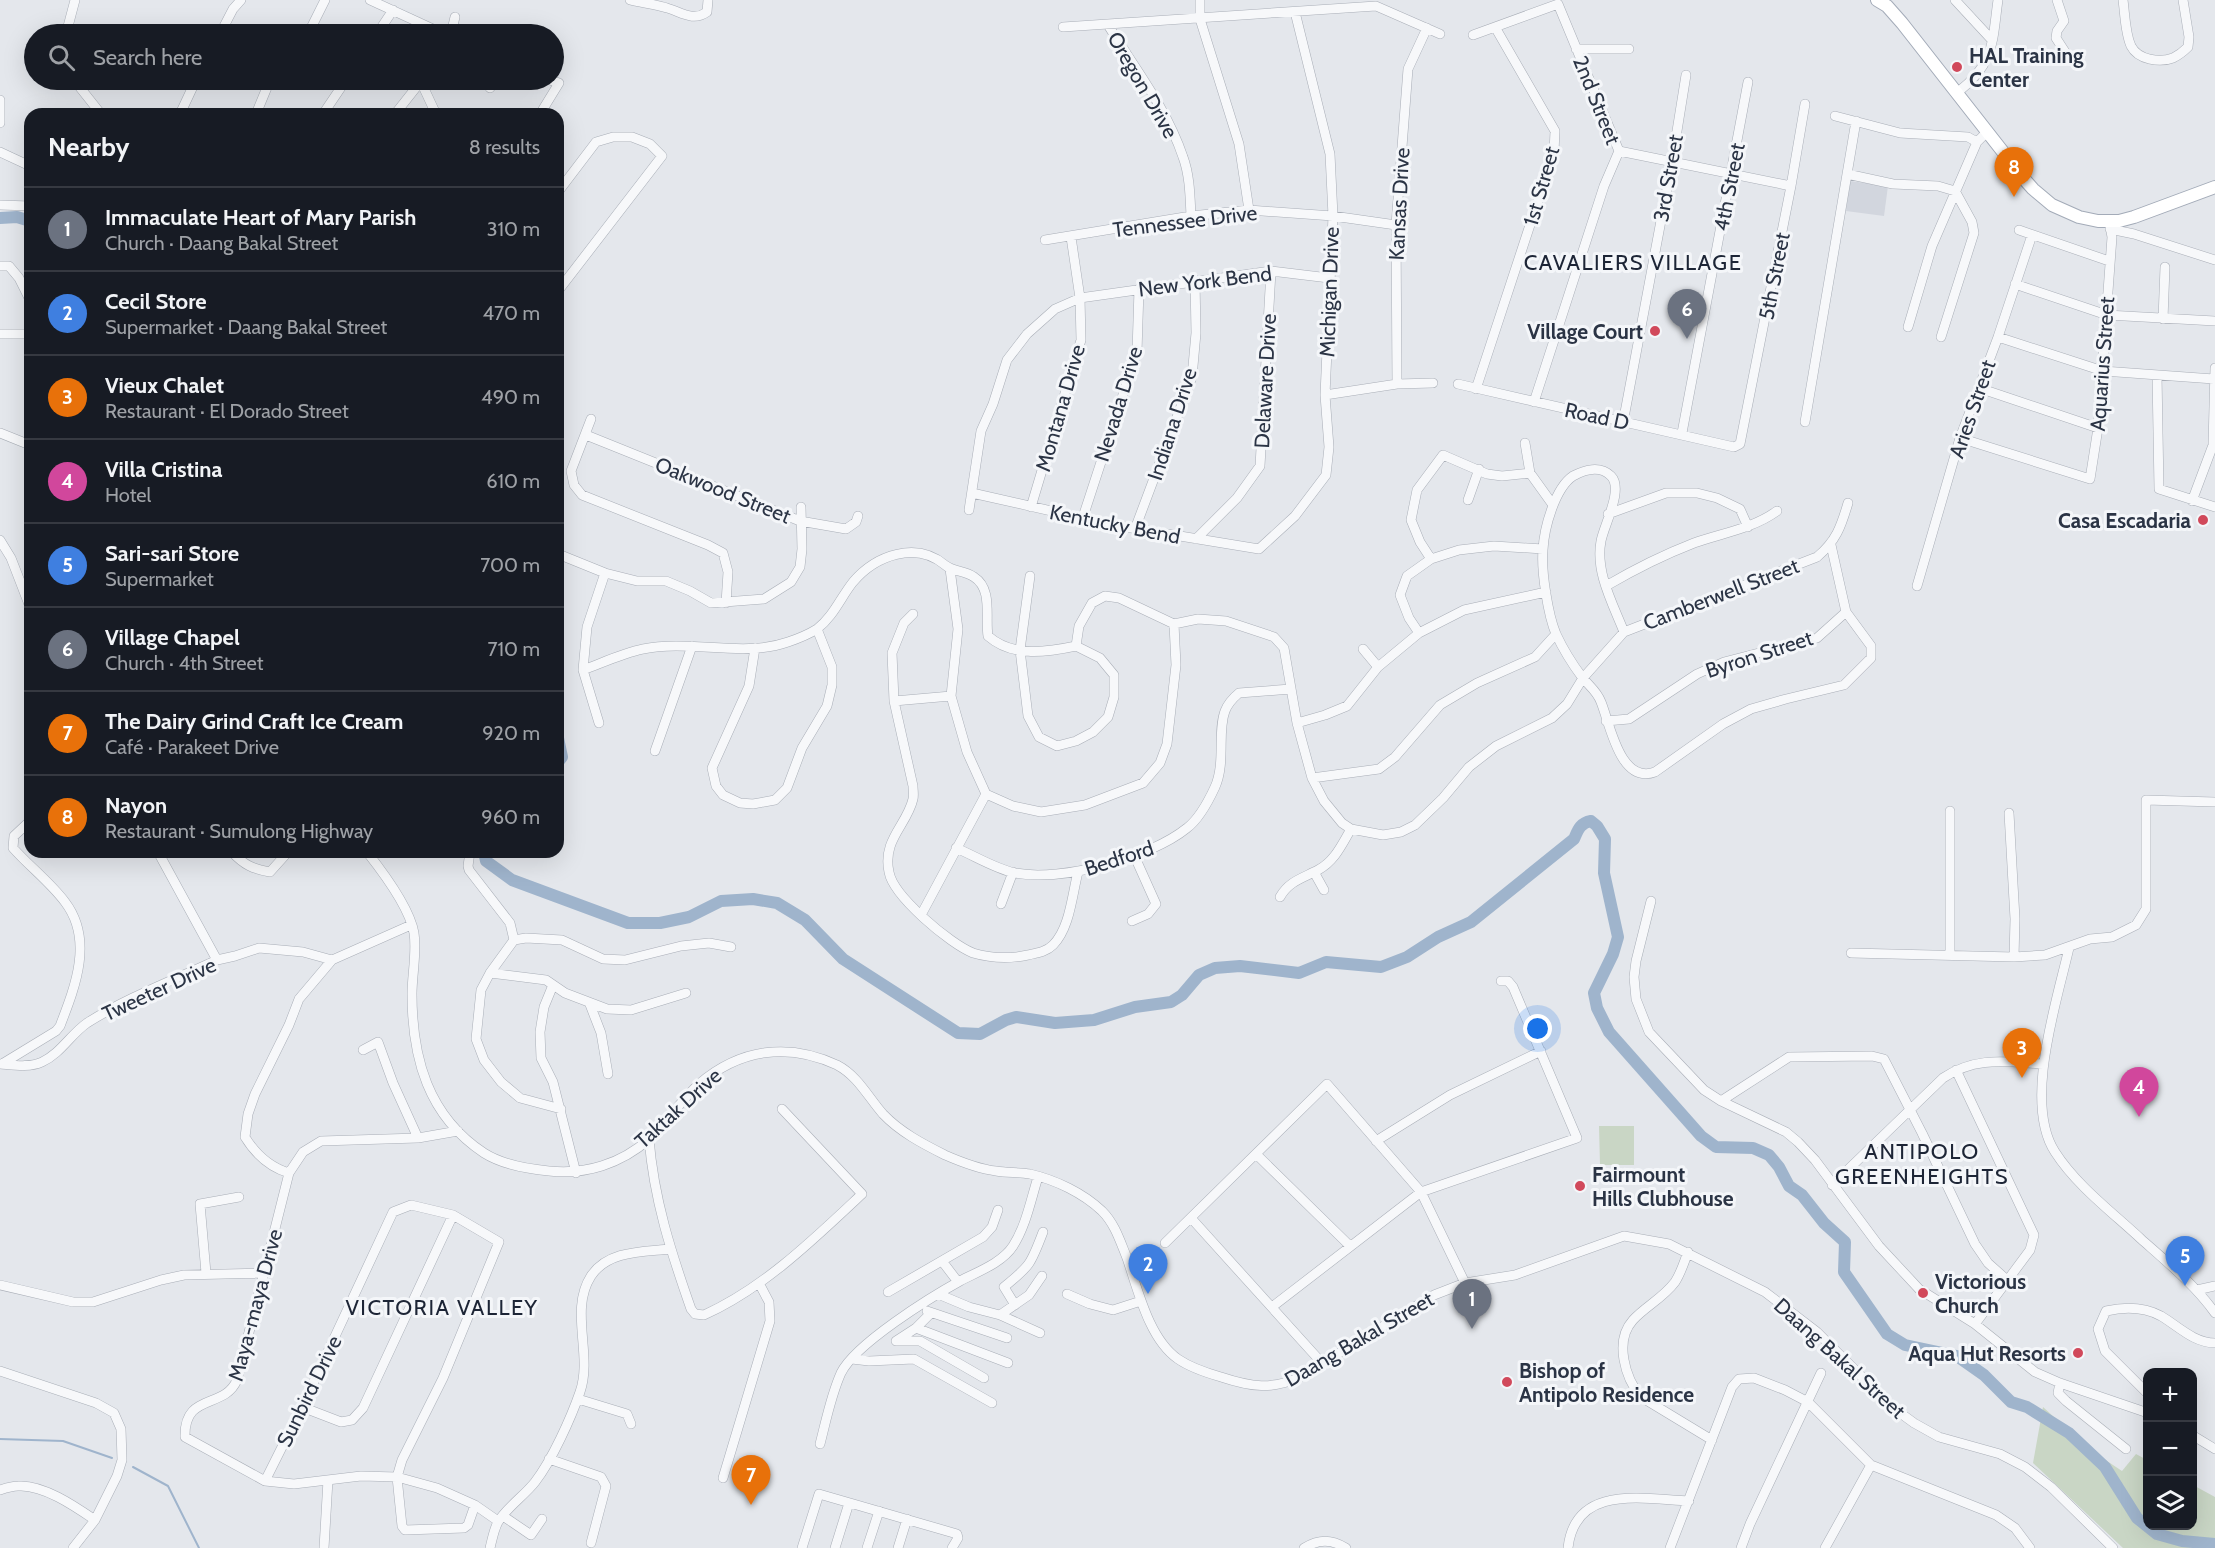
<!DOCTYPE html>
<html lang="en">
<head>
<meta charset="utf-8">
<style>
	:root { --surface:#171b24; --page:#20242c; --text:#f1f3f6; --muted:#9ea1a6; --line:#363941; --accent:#1a73e8 }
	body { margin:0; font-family:Cabin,sans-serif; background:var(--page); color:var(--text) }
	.controls { position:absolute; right:18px; bottom:18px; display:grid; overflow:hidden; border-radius:12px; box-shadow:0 6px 24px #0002 }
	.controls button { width:54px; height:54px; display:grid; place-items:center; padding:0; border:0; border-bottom:2px solid var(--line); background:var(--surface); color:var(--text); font:30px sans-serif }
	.you { position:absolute; left:1538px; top:1029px; width:21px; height:21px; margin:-15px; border:4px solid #fff; border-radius:50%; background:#1a73e8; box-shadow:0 0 0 9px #1a73e833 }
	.badge { display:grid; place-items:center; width:39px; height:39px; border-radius:50%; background:var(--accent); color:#fff; font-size:20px; font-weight:700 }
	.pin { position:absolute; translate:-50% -50px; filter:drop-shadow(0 2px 3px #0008) }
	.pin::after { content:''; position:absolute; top:32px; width:21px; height:18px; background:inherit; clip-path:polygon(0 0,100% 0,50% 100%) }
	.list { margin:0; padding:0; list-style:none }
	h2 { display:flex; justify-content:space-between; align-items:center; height:78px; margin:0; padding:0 24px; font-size:26px }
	h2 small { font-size:20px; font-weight:400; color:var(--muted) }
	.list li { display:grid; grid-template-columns:39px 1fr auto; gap:18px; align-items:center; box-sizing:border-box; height:84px; padding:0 24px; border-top:2px solid var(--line) }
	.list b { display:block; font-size:22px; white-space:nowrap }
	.list p { margin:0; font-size:20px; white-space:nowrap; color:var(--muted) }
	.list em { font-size:20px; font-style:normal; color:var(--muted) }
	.icon { flex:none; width:33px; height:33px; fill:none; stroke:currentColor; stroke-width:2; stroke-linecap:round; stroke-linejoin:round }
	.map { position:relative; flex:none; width:2215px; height:1548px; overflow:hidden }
	.search { position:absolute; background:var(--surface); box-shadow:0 6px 24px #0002; left:24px; top:24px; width:540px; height:66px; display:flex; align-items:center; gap:15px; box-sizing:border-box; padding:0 21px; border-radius:33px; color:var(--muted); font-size:22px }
	.panel { position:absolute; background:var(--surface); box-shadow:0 6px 24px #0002; left:24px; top:108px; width:540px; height:750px; border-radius:18px }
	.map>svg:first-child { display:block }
	.built { fill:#d2d6de }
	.green { fill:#c9d6c5 }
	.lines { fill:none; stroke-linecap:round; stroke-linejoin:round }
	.stream { stroke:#9fb4cc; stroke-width:2 }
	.river { stroke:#9fb4cc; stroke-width:12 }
	.minor-casing { stroke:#a9aeb7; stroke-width:10 }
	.major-casing { stroke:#a3abb8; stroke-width:14 }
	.minor { stroke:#f7f8fa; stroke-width:9 }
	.major { stroke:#fff; stroke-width:12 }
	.poi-dot { fill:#d1495b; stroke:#f4f6f9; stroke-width:2 }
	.labels { text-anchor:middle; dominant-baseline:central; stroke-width:6; stroke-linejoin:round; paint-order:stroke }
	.poi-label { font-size:21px; font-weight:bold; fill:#2b3445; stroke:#f4f6f9; text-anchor:start }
	.street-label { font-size:21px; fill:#2b3445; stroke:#f4f6f9 }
	.neighbourhood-label { font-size:22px; letter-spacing:1.5px; fill:#1d2536; stroke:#f4f6f9 }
</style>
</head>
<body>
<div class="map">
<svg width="2215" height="1548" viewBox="0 0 2215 1548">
	<rect width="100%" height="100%" fill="#e4e7ec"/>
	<path class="built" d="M1850,181L1888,186L1884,216L1846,211Z"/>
	<path class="green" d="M1599,1126H1634V1165H1600Z
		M2043,1407L2089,1449L2122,1471L2136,1454L2147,1460L2148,1526H2192L2193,1485L2215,1497V1548H2123L2033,1463Z"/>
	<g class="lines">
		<path class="stream" d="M0,1439L63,1441L112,1458
			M133,1467L168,1486L199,1548"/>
		<path class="river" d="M0,218L17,217L30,221
			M558,738L562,757L558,762
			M484,852L486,861L512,880L628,923H660L689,917L721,901L753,899L777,903L805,920L843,959L958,1033L980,1034L1006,1020L1016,1017L1055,1023L1094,1020L1135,1007L1171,1002L1182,995L1199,975L1215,968L1240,966L1299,973L1326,962L1381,967L1407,957L1438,937L1471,922L1574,839C1578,830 1580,823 1591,821L1597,826L1605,839L1604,873L1618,937L1613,954L1594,993L1597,1008L1609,1032L1701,1136L1716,1147L1753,1148L1769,1155L1779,1167L1789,1186L1802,1195L1824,1223L1845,1242L1844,1272L1887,1334L1905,1345L1957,1356L1984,1375L2011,1402L2027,1407L2069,1433L2105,1467L2137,1518L2157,1534L2182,1541L2215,1544"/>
		<defs>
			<path id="minor" d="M370,0L431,28L440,34
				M630,0C642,3 655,4 667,8C681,12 693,22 707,12L708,0
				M1200,0V19L1239,144L1249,210
				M1955,0L1992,40
				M2057,0L2064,21L2057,31L2056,38L2069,58
				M2123,0C2125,14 2125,33 2131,46C2138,60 2160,63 2173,58C2179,55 2184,51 2188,47L2189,37L2183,0
				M1108,25C1134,67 1167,109 1183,157C1190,176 1190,197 1191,216
				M1063,27L1376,6L1440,34
				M66,34L75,0
				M220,34L233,9L241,0
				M308,34L325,0
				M377,34L393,10
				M451,34L455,17
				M1473,35L1558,4
				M1576,49H1629
				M74,80L101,114
				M421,82L436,114
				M490,88L496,80
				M1958,92C1995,63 1992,43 1998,0
				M0,100V123
				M180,114L196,80
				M256,114L268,85L273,80
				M323,114L346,80
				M395,114L422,80
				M540,114L559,83L550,80
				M1835,116L1900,133L1968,137L1977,142
				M1619,151L1791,186
				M0,152L30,166
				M1847,174L1893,184L1938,186L1955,191L1972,222L1974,233L1941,337
				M558,192L596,142L613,137H632L650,144L662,156L558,291
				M0,205L30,206
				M2110,229L2134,234L2215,260
				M2019,230L2109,261
				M1045,240L1191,216L1249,210L1333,216L1396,225
				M0,266H9L19,278L30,300
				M2015,284L2107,315L2215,321
				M2163,319L2165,267
				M1908,327L1932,246L1977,142L1988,131
				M0,334H30
				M1998,337L2103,371L2214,379
				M2157,375L2159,489L2215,507
				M1397,384L1396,225L1408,69L1427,28
				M1458,384L1734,447L1740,444L1791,186L1805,104
				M1979,388L2098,428
				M1476,389L1554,152L1555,131L1495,27
				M1325,395L1397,384L1433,383
				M1534,402L1604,186L1619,151L1558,4
				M591,419L571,471L574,485L582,495L708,545L723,553L728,572L726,603
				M1805,422L1856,121
				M1623,423L1672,162L1686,75
				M0,433L30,445
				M1682,433L1748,82
				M586,435L800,521L846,529L856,522L858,516
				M1960,438L2090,479L2098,428L2112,237L2109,221
				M1525,443L1530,473L1553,505
				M972,493L1113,525L1259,549L1295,516L1326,475L1329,447L1325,395L1333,216L1330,154L1295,12
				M1468,500L1479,469
				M2192,501L2213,445L2215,368
				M1031,507L1081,340L1080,298L1071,237
				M969,510L981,431L993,404L1007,360L1027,334L1055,309L1080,298L1271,271L1329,278
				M1608,514L1666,493H1697L1717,498L1740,509L1748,527
				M1083,517L1137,352L1139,289
				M1135,529L1192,377L1196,333L1195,280
				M1196,539L1237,498L1260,466L1271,271
				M0,540L11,558L30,607
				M558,554L605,573L637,581H666L690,591L711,603L764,599L791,582L800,567L802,549L801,507
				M1431,559L1420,542L1411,520L1417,490L1443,455L1487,474L1502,476L1530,473
				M950,569L958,629L951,696L967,752L986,794L1013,806L1041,812L1085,805L1143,783L1160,763L1167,744L1176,665L1174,624
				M1030,576L1020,650L1028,716L1039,737L1057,746L1076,741L1093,732L1108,717L1114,697V675L1100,658L1076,646
				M1606,586C1635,569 1663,555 1694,543C1722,533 1752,529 1777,511
				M1917,586L1960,438L1998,337L2032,235
				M913,614L904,623L892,653L894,701L913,786C913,790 914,795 913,799C907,825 882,840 889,872C893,896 950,944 973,953C990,958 1010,959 1028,955C1037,953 1046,952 1053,945C1070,928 1072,895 1078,872
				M1624,632C1613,604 1595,572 1601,541C1604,525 1624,489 1611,476C1600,465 1584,470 1573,476C1555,488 1544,528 1543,550C1541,571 1548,615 1556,634C1563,649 1573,665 1582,677C1589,686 1597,691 1601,702C1610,724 1620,785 1655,772L1723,724L1751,709L1786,699L1844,685L1871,658V646L1846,612L1831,545
				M1419,633L1409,618L1400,595L1407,576L1431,559L1459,550L1494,546L1543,549
				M1076,646L1079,626L1092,603L1105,596L1119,598L1174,624L1198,619L1226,621L1274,637L1284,648L1297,723L1312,778L1324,801L1342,823L1351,829L1383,835L1401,832L1415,825L1443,798L1469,767L1496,746L1552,718L1567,704L1583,678L1624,632L1817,557C1836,541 1841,527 1848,503
				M755,648L749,686L712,768L716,786L723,795L740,803L753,804L775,800L787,788L802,748L827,706L832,685V667L817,629
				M1363,649L1378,667
				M583,670C602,663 623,653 643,649C690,639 742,658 788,642C797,639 809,634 817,629C833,617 841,597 853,582C876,555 916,541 945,565C953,572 965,570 974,577C993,589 985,617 988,636C1013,658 1048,652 1076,646
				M894,701L951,696
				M1606,721L1629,719L1697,674L1724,662L1817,638L1846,612
				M599,723L583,670L587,627L605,573
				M1297,723L1325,715L1347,706L1378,667L1419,633L1464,610L1546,592
				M655,751L692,646
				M1312,778L1379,769L1395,757L1440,705L1477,683L1535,657L1556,634
				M1950,811V955
				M2009,813L2015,919L2014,957
				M956,848C975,856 996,869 1015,873C1062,882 1150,858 1187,828C1199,819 1209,800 1215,787C1226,762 1217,732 1225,711C1228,703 1233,698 1239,693L1291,689
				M158,852L217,960
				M232,852C244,865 253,869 270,872L288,852
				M367,852C382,871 410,909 414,933C417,952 412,975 412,994C412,1058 428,1116 484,1153C503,1165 527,1169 549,1171C585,1175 621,1164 649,1139C667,1123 680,1101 699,1084C740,1049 788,1042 837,1065C858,1076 868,1097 883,1114C900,1132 923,1144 945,1155C961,1162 979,1169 996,1171C1007,1173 1019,1172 1030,1174C1056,1180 1083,1193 1102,1211C1115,1224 1120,1241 1127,1258C1138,1290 1149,1339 1178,1359C1191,1368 1207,1373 1221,1377C1251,1387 1272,1390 1300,1377L1434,1295L1465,1283L1515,1275L1624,1236L1669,1244L1765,1292L1817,1332L1892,1407L1914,1423L1939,1437L2000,1454L2025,1467L2051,1487L2113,1548
				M470,852L468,866L469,870L510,923L514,940
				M1314,872L1324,890
				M1280,897C1289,881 1303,878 1318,870C1335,861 1342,844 1351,829
				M1651,901L1636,961L1634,977L1636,999L1649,1032L1704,1090L1721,1101L1786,1132L1798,1142L1815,1160L1879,1246L1919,1289L1975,1324L2035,1372L2060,1383L2148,1413
				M1001,904L1013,872
				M921,915L986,794
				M1132,921L1148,914L1156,904L1134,855
				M514,940L490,973L481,990L476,1039L484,1060L501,1082L520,1098L561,1109
				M514,940L526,938L562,940L603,959L625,960L681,946L709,943L731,947
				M2069,948C2057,1001 2023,1103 2055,1152C2076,1185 2112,1212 2141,1239C2167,1262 2195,1285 2215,1313
				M1851,953L2014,957L2045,955L2090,939L2112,937L2136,925L2146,909V800L2215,802
				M490,973L546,980L565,993L607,1009L631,1010L686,993
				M553,985L544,1007L540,1032L541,1058L553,1082L576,1173
				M589,1002L601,1033L608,1074
				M363,1050L378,1042L393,1083L418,1138
				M0,1064C13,1065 29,1068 42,1062C60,1054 71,1034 87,1023C128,997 174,980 217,960L235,956L259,948L303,952L332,960
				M2,1064L56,1031L60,1026C75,987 94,940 65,902C50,882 30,867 13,848L14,836L30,821
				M1956,1070L2034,1235L2030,1250L1975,1324
				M1721,1101L1789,1057L1872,1056L1884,1059L1922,1133L1975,1244L1988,1263L2007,1280
				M458,1131L418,1138L321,1141L303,1152L289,1173L237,1380C224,1410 184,1392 185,1437L265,1481L294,1484L361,1476L397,1477L437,1488L475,1505L498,1521
				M649,1139C654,1200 671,1252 691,1309L695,1314L704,1315C764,1288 814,1239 862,1194L782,1109
				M1376,1141L1450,1095L1541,1051
				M1256,1154L1350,1246
				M289,1173C269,1167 256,1155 245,1137L248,1114L255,1094L289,1025L299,999L332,960L411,925
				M1832,1185L1943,1078C1976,1056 2006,1062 2043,1064
				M1191,1218L1322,1363
				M1165,1243L1327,1084L1421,1192L1465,1283
				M1688,1252C1684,1262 1681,1273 1675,1282C1663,1298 1646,1306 1633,1320C1614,1341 1625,1378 1641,1397L1712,1440
				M942,1261L958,1282
				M206,1273L200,1204L239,1197
				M0,1285L73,1302H93L161,1280L184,1275L265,1273
				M2197,1290L2215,1286
				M888,1292L983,1237L992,1227L998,1210
				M938,1294L969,1307L1000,1315L1040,1333
				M1067,1294L1090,1304L1113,1310L1141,1301
				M1015,1305L1004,1287C1030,1266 1031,1264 1043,1232
				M1272,1307L1421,1192L1577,1138L1513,987L1508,981H1501
				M927,1311L1007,1338
				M931,1313L916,1328L1008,1363
				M1000,1315L1029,1295L1042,1276
				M916,1328L896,1341H920L984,1378
				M852,1359L869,1361L914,1359L992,1403
				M0,1371L96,1403L114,1413L121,1429L122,1460L117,1476L95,1520L73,1548
				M2060,1383L2058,1393L2066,1401L2126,1449
				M2148,1394L2105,1351L2098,1329L2106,1311C2124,1307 2144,1307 2161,1316C2178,1326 2194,1343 2215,1343
				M578,1399L627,1414L631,1424
				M302,1407L341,1422L352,1420L363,1408L453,1215
				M2192,1435L2215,1449
				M820,1444C826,1421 831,1395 841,1373C855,1344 931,1297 960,1281C977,1272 1002,1263 1013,1246C1026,1226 1031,1199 1038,1177
				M549,1459L601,1477L606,1486L591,1543
				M723,1478L770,1321L769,1302L759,1283
				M265,1481L302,1407L393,1212L411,1205L453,1215L499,1242L443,1378L402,1460L397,1477L402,1526L405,1530L464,1528L468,1525L475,1505
				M0,1490C6,1488 12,1486 18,1486C43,1484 76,1507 95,1520
				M503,1516L531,1535L542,1519
				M324,1548L328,1480
				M490,1548C492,1540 494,1529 498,1522C506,1508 525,1495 535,1482C552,1460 571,1418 580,1392C593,1355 569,1310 591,1276C608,1250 644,1252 670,1249
				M802,1548L819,1494L957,1534L958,1538L952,1548
				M835,1548L849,1503
				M867,1548L879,1511
				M898,1548L907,1519
				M1304,1548C1319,1539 1331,1539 1346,1548
				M1568,1548C1575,1484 1643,1499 1689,1501
				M1670,1548L1732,1387L1739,1379L1754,1378L1785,1390L1808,1402L1871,1465L1996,1515L2015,1528L2030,1548
				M1741,1548L1750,1524L1821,1373
				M1825,1548L1871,1465"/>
			<path id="major" d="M1877,0L1887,6L1902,23L2025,180L2033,189L2052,205L2079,217L2098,221H2119L2134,217L2215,187"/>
		</defs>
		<use href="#minor" class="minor-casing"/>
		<use href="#major" class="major-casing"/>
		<use href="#minor" class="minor"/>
		<use href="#major" class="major"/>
	</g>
	<g class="poi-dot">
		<circle cx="1957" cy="67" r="6"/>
		<circle cx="1655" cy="331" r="6"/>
		<circle cx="2203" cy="520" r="6"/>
		<circle cx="1580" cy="1186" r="6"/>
		<circle cx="1923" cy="1293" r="6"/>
		<circle cx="2078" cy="1353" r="6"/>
		<circle cx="1507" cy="1382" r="6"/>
	</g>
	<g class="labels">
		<g class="poi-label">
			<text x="1969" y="55">HAL Training<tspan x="1969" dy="24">Center</tspan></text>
			<text x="1643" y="331" text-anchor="end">Village Court</text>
			<text x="2191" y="520" text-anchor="end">Casa Escadaria</text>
			<text x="1592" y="1174">Fairmount<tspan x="1592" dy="24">Hills Clubhouse</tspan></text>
			<text x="1935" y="1281">Victorious<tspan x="1935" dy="24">Church</tspan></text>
			<text x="2066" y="1353" text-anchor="end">Aqua Hut Resorts</text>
			<text x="1519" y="1370">Bishop of<tspan x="1519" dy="24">Antipolo Residence</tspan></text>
		</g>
		<g class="street-label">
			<text transform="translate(1143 85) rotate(60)">Oregon Drive</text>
			<text transform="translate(1597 100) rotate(68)">2nd Street</text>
			<text transform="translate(1668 178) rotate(-80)">3rd Street</text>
			<text transform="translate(1541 186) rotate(-74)">1st Street</text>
			<text transform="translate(1729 187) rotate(-79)">4th Street</text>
			<text transform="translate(1399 204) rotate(-87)">Kansas Drive</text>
			<text transform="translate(1185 221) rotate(-7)">Tennessee Drive</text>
			<text transform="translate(1774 276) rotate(-79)">5th Street</text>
			<text transform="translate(1205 281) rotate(-7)">New York Bend</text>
			<text transform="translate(1329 292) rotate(-88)">Michigan Drive</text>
			<text transform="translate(2102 364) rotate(-86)">Aquarius Street</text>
			<text transform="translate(1265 381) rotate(-87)">Delaware Drive</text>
			<text transform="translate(1118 404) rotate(-73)">Nevada Drive</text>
			<text transform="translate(1060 408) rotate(-74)">Montana Drive</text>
			<text transform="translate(1972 409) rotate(-71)">Aries Street</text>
			<text transform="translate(1597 416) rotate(12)">Road D</text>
			<text transform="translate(1172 424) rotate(-72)">Indiana Drive</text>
			<text transform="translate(723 490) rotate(22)">Oakwood Street</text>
			<text transform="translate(1115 524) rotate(11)">Kentucky Bend</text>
			<text transform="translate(1721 594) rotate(-21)">Camberwell Street</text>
			<text transform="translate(1759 654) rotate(-18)">Byron Street</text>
			<text transform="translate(1119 858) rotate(-18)">Bedford</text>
			<text transform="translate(159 989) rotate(-25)">Tweeter Drive</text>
			<text transform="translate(678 1108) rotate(-42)">Taktak Drive</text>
			<text transform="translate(255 1305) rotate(-75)">Maya-maya Drive</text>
			<text transform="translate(1359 1339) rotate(-30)">Daang Bakal Street</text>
			<text transform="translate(1840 1358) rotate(42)">Daang Bakal Street</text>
			<text transform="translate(309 1391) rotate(-64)">Sunbird Drive</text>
		</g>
		<g class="neighbourhood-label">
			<text x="1633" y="262">CAVALIERS VILLAGE</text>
			<text x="1922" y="1151">ANTIPOLO<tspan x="1922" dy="25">GREENHEIGHTS</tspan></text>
			<text x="442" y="1307">VICTORIA VALLEY</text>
		</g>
	</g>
</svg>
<div class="controls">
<button>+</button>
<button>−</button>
<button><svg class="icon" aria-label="layers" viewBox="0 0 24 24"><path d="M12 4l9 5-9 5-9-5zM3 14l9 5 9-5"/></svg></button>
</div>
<div class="you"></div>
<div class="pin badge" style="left:1472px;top:1329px;background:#6b7280">1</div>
<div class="pin badge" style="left:1148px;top:1294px;background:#3f7fe0">2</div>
<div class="pin badge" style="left:2022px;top:1078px;background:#e8710a">3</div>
<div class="pin badge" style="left:2139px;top:1117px;background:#d1479c">4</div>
<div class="pin badge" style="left:2185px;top:1286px;background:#3f7fe0">5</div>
<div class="pin badge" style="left:1687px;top:339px;background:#6b7280">6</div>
<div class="pin badge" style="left:751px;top:1505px;background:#e8710a">7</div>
<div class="pin badge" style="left:2014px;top:197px;background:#e8710a">8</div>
<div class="search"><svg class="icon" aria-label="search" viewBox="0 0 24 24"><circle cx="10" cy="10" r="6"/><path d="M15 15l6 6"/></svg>Search here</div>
<section class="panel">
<h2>Nearby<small>8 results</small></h2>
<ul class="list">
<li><span class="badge" style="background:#6b7280">1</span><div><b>Immaculate Heart of Mary Parish</b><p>Church · Daang Bakal Street</p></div><em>310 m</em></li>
<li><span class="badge" style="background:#3f7fe0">2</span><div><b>Cecil Store</b><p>Supermarket · Daang Bakal Street</p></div><em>470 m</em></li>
<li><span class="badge" style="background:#e8710a">3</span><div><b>Vieux Chalet</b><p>Restaurant · El Dorado Street</p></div><em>490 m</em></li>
<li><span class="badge" style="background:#d1479c">4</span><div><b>Villa Cristina</b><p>Hotel</p></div><em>610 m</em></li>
<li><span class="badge" style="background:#3f7fe0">5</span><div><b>Sari-sari Store</b><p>Supermarket</p></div><em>700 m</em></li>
<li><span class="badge" style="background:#6b7280">6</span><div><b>Village Chapel</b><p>Church · 4th Street</p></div><em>710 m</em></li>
<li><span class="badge" style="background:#e8710a">7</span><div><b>The Dairy Grind Craft Ice Cream</b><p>Café · Parakeet Drive</p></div><em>920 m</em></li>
<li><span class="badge" style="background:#e8710a">8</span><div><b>Nayon</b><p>Restaurant · Sumulong Highway</p></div><em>960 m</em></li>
</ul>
</section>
</div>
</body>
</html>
